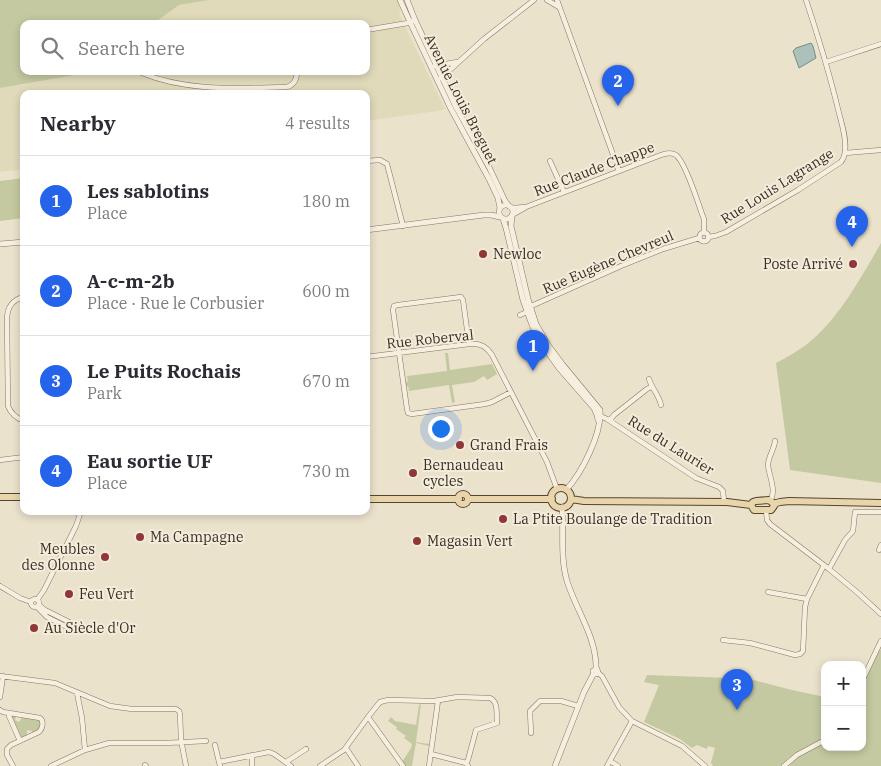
<!DOCTYPE html>
<html lang="en">
<head>
<meta charset="utf-8">
<style>
	:root { --surface:#fff; --page:#f7f7f7; --text:#2b2b33; --muted:#7c7c81; --line:#e1e1e2; --accent:#2563eb }
	body { margin:0; font-family:"IBM Plex Serif",serif; background:var(--page); color:var(--text) }
	.controls { position:absolute; right:15px; bottom:15px; display:grid; overflow:hidden; border-radius:10px; box-shadow:0 2px 8px #0003 }
	.controls button { width:45px; height:45px; display:grid; place-items:center; padding:0; border:0; border-bottom:1px solid var(--line); background:var(--surface); color:var(--text); font:25px sans-serif }
	.you { position:absolute; left:440px; top:428px; width:18px; height:18px; margin:-12px; border:4px solid #fff; border-radius:50%; background:#1a73e8; box-shadow:0 0 0 8px #1a73e833 }
	.badge { display:grid; place-items:center; width:32px; height:32px; border-radius:50%; background:var(--accent); color:#fff; font-size:16px; font-weight:700 }
	.pin { position:absolute; translate:-50% -41px; filter:drop-shadow(0 1px 2px #0008) }
	.pin::after { content:''; position:absolute; top:26px; width:18px; height:15px; background:inherit; clip-path:polygon(0 0,100% 0,50% 100%) }
	.list { margin:0; padding:0; list-style:none }
	h2 { display:flex; justify-content:space-between; align-items:center; height:65px; margin:0; padding:0 20px; font-size:21px }
	h2 small { font-size:16px; font-weight:400; color:var(--muted) }
	.list li { display:grid; grid-template-columns:32px 1fr auto; gap:15px; align-items:center; box-sizing:border-box; height:90px; padding:0 20px; border-top:1px solid var(--line) }
	.list b { display:block; font-size:19px; white-space:nowrap }
	.list p { margin:0; font-size:16px; white-space:nowrap; color:var(--muted) }
	.list em { font-size:16px; font-style:normal; color:var(--muted) }
	.icon { flex:none; width:28px; height:28px; fill:none; stroke:currentColor; stroke-width:2; stroke-linecap:round; stroke-linejoin:round }
	.map { position:relative; flex:none; width:881px; height:766px; overflow:hidden }
	.search { position:absolute; background:var(--surface); box-shadow:0 2px 8px #0003; left:20px; top:20px; width:350px; height:55px; display:flex; align-items:center; gap:12px; box-sizing:border-box; padding:0 18px; border-radius:10px; color:var(--muted); font-size:19px }
	.panel { position:absolute; background:var(--surface); box-shadow:0 2px 8px #0003; left:20px; top:90px; width:350px; height:425px; border-radius:10px }
	.map>svg:first-child { display:block }
	.farmland { fill:#e0dabb }
	.green { fill:#c4c9a1 }
	.water { fill:#acc1ba; stroke:#738e88 }
	.lines { fill:none; stroke-linecap:round; stroke-linejoin:round }
	.minor-casing { stroke:#877562; stroke-width:5.5 }
	.tertiary-casing { stroke:#877562; stroke-width:6 }
	.primary-casing { stroke:#564435; stroke-width:8 }
	.minor { stroke:#f6efdf; stroke-width:4.5 }
	.tertiary { stroke:#f6efdf; stroke-width:5 }
	.primary { stroke:#e9d5aa; stroke-width:6 }
	.poi-dot { fill:#903838; stroke:#f3ecdb; stroke-width:2 }
	.labels { text-anchor:middle; dominant-baseline:central; stroke-width:4; stroke-linejoin:round; paint-order:stroke }
	.street-label { font-size:14px; fill:#392e23; stroke:#f3ecdb }
	.poi-label { font-size:14px; fill:#392e23; stroke:#f3ecdb; text-anchor:start }
</style>
</head>
<body>
<div class="map">
<svg width="881" height="766" viewBox="0 0 881 766">
	<rect width="100%" height="100%" fill="#ebe2cc"/>
	<path class="farmland" d="M209,0H399L400,16L445,109L438,111L366,121V94H24V169L0,172V88L81,74L85,71H366V24H153L179,5Z"/>
	<path class="green" d="M0,0H209L179,5L153,24H24V71H85L81,74L0,88Z
		M24,178V218L0,221V181Z
		M881,243V483L790,470L776,363C786,358 796,352 806,345C839,319 860,279 881,243Z
		M445,353H448L450,370L492,364L497,374L487,380L484,376L474,382L452,385L455,402L452,403L449,385L409,391L408,386H405V382L408,381L407,376L447,371Z
		M881,649V766H789L802,750L788,759L781,766H713L711,763L715,748L708,746L707,749L697,745L692,748L680,739L644,722L659,685L644,682L647,675L731,678V674L792,690L825,697V747H862V673Z
		M421,704L416,742L429,744V746L416,743L412,766H405L402,762L411,748L412,744L404,738L406,736L396,729L397,727L388,721L391,717L395,721L416,725L419,705Z
		M12,715H17L15,720L19,722L23,716L40,720L41,725L39,730L32,734V731L27,730V736L23,738L19,736L11,717Z"/>
	<path class="water" d="M811,43L813,46L816,58L799,68L793,51L796,48Z"/>
	<g class="lines">
		<defs>
			<path id="minor" d="M547,0L559,7
				M557,0L619,171
				M366,30L408,23L415,20
				M826,62L881,44
				M435,66L457,62
				M142,73C188,92 238,88 287,87C294,85 297,79 297,71
				M441,78L484,39L534,0
				M845,153L881,150
				M366,161L380,160L387,164L403,226
				M550,161L564,192
				M510,207L513,208L525,207
				M512,215L526,207L661,155C666,153 671,152 676,155C685,162 698,202 702,214L704,219V232
				M699.5 237a4.5 4.5 0 1 1 9 0a4.5 4.5 0 1 1-9 0Z
				M708,237L715,236L726,232L798,190L841,162C844,158 845,156 845,151C847,138 841,122 838,109C829,72 818,36 806,0
				M24,297C11,300 7,308 7,320L8,406C11,414 16,418 24,421
				M529,307L621,266L663,249L699,238
				M520,315L527,312
				M469,344L463,300L461,297L398,305L394,306L393,310L407,409L408,413L412,414L485,404L492,402L511,392
				M366,357L469,344C480,343 486,346 492,355L547,462L557,489
				M649,379C652,389 659,395 661,405
				M598,415L607,419L696,478L719,487L723,491L724,502
				M610,420L614,415L647,389L651,387
				M0,460L24,457
				M770,501C777,491 769,476 768,465C768,457 774,450 775,441
				M766,510L767,520L770,524L829,569L858,593L881,614
				M879,550L881,545
				M829,569L845,540L853,531L855,512H881
				M0,586L20,598L31,602
				M768,592L807,599
				M31 603a4 4 0 1 1 8 0a4 4 0 1 1-8 0Z
				M37,600L44,590L76,526L81,511
				M37,607L47,617L73,630L76,628L75,625L45,610L39,605
				M723,640L750,643L795,655L800,654L803,651L805,607L807,599L824,565
				M598,673L602,676L619,707L632,721L682,746L705,766
				M0,676L55,683L110,706L132,709H176L179,711L180,714L181,740L186,766
				M862,681L881,641
				M77,693L82,718L85,750
				M0,697L3,676
				M0,710L3,712L40,718C44,721 43,728 39,732L11,745L7,749V755L13,766
				M9,713V716L20,741
				M368,717L403,766
				M531,733L530,711L540,701H561L578,706
				M215,745L220,766
				M346,748L358,766
				M431,754L466,763
				M610,761L618,766
				M219,762L269,752L274,754L291,766
				M286,762L306,749
				M145,765L146,766
				M51,766L85,750L109,743H165L206,741
				M252,766V755
				M320,766L344,750L368,717L380,702L388,700L434,701L457,697L490,698C499,702 496,715 497,723L476,730L468,760L466,763L468,766
				M429,766L438,701
				M607,766L632,721
				M784,766L797,755L825,740"/>
			<path id="tertiary" d="M400,0L410,22L450,107L489,179L498,198L500,208
				M407,0L415,20L455,105L489,167L505,201L509,206
				M499 212a7 7 0 1 1 14 0a7 7 0 1 1-14 0Z
				M512,216L511,226L528,299L536,324L548,345L563,365L600,410C602,433 582,473 566,490
				M503,219L506,228L523,300L532,325L544,347L559,368L594,408L597,415L598,420
				M366,230L484,215H491L500,217
				M0,244L24,242
				M562,507C564,532 560,557 567,581C576,610 597,638 596,669
				M555,766L584,692L594,673L593,671L597,669L598,673L596,674L594,673"/>
			<path id="primary" d="M551 498a10 10 0 1 1 20 0a10 10 0 1 1-20 0Z
				M458 499a5 5 0 1 1 10 0a5 5 0 1 1-10 0Z
				M0,497H24
				M366,499H459
				M468,499H552
				M571,499L584,501L727,502L751,505
				M756,501L769,500L773,503L774,506L771,510H754L751,505L753,502Z
				M773,504L780,502L789,501L881,503"/>
		</defs>
		<use href="#minor" class="minor-casing"/>
		<use href="#tertiary" class="tertiary-casing"/>
		<use href="#primary" class="primary-casing"/>
		<use href="#minor" class="minor"/>
		<use href="#tertiary" class="tertiary"/>
		<use href="#primary" class="primary"/>
	</g>
	<g class="poi-dot">
		<circle cx="483" cy="254" r="5"/>
		<circle cx="853" cy="264" r="5"/>
		<circle cx="460" cy="445" r="5"/>
		<circle cx="413" cy="473" r="5"/>
		<circle cx="503" cy="519" r="5"/>
		<circle cx="140" cy="537" r="5"/>
		<circle cx="417" cy="541" r="5"/>
		<circle cx="105" cy="557" r="5"/>
		<circle cx="69" cy="594" r="5"/>
		<circle cx="34" cy="628" r="5"/>
	</g>
	<g class="labels">
		<g class="street-label">
			<text transform="translate(461 99) rotate(63)">Avenue Louis Breguet</text>
			<text transform="translate(594 169) rotate(-21)">Rue Claude Chappe</text>
			<text transform="translate(777 186) rotate(-32)">Rue Louis Lagrange</text>
			<text transform="translate(608 262) rotate(-23)">Rue Eugène Chevreul</text>
			<text transform="translate(430 339) rotate(-6)">Rue Roberval</text>
			<text transform="translate(671 445) rotate(32)">Rue du Laurier</text>
		</g>
		<g class="poi-label">
			<text x="493" y="254">Newloc</text>
			<text x="843" y="264" text-anchor="end">Poste Arrivé</text>
			<text x="470" y="445">Grand Frais</text>
			<text x="423" y="465">Bernaudeau<tspan x="423" dy="16">cycles</tspan></text>
			<text x="513" y="519">La Ptite Boulange de Tradition</text>
			<text x="150" y="537">Ma Campagne</text>
			<text x="427" y="541">Magasin Vert</text>
			<text x="95" y="549" text-anchor="end">Meubles<tspan x="95" dy="16">des Olonne</tspan></text>
			<text x="79" y="594">Feu Vert</text>
			<text x="44" y="628">Au Siècle d'Or</text>
		</g>
	</g>
</svg>
<div class="controls">
<button>+</button>
<button>−</button>
</div>
<div class="you"></div>
<div class="pin badge" style="left:533px;top:371px">1</div>
<div class="pin badge" style="left:618px;top:106px">2</div>
<div class="pin badge" style="left:737px;top:710px">3</div>
<div class="pin badge" style="left:852px;top:247px">4</div>
<div class="search"><svg class="icon" aria-label="search" viewBox="0 0 24 24"><circle cx="10" cy="10" r="6"/><path d="M15 15l6 6"/></svg>Search here</div>
<section class="panel">
<h2>Nearby<small>4 results</small></h2>
<ul class="list">
<li><span class="badge">1</span><div><b>Les sablotins</b><p>Place</p></div><em>180 m</em></li>
<li><span class="badge">2</span><div><b>A-c-m-2b</b><p>Place · Rue le Corbusier</p></div><em>600 m</em></li>
<li><span class="badge">3</span><div><b>Le Puits Rochais</b><p>Park</p></div><em>670 m</em></li>
<li><span class="badge">4</span><div><b>Eau sortie UF</b><p>Place</p></div><em>730 m</em></li>
</ul>
</section>
</div>
</body>
</html>
